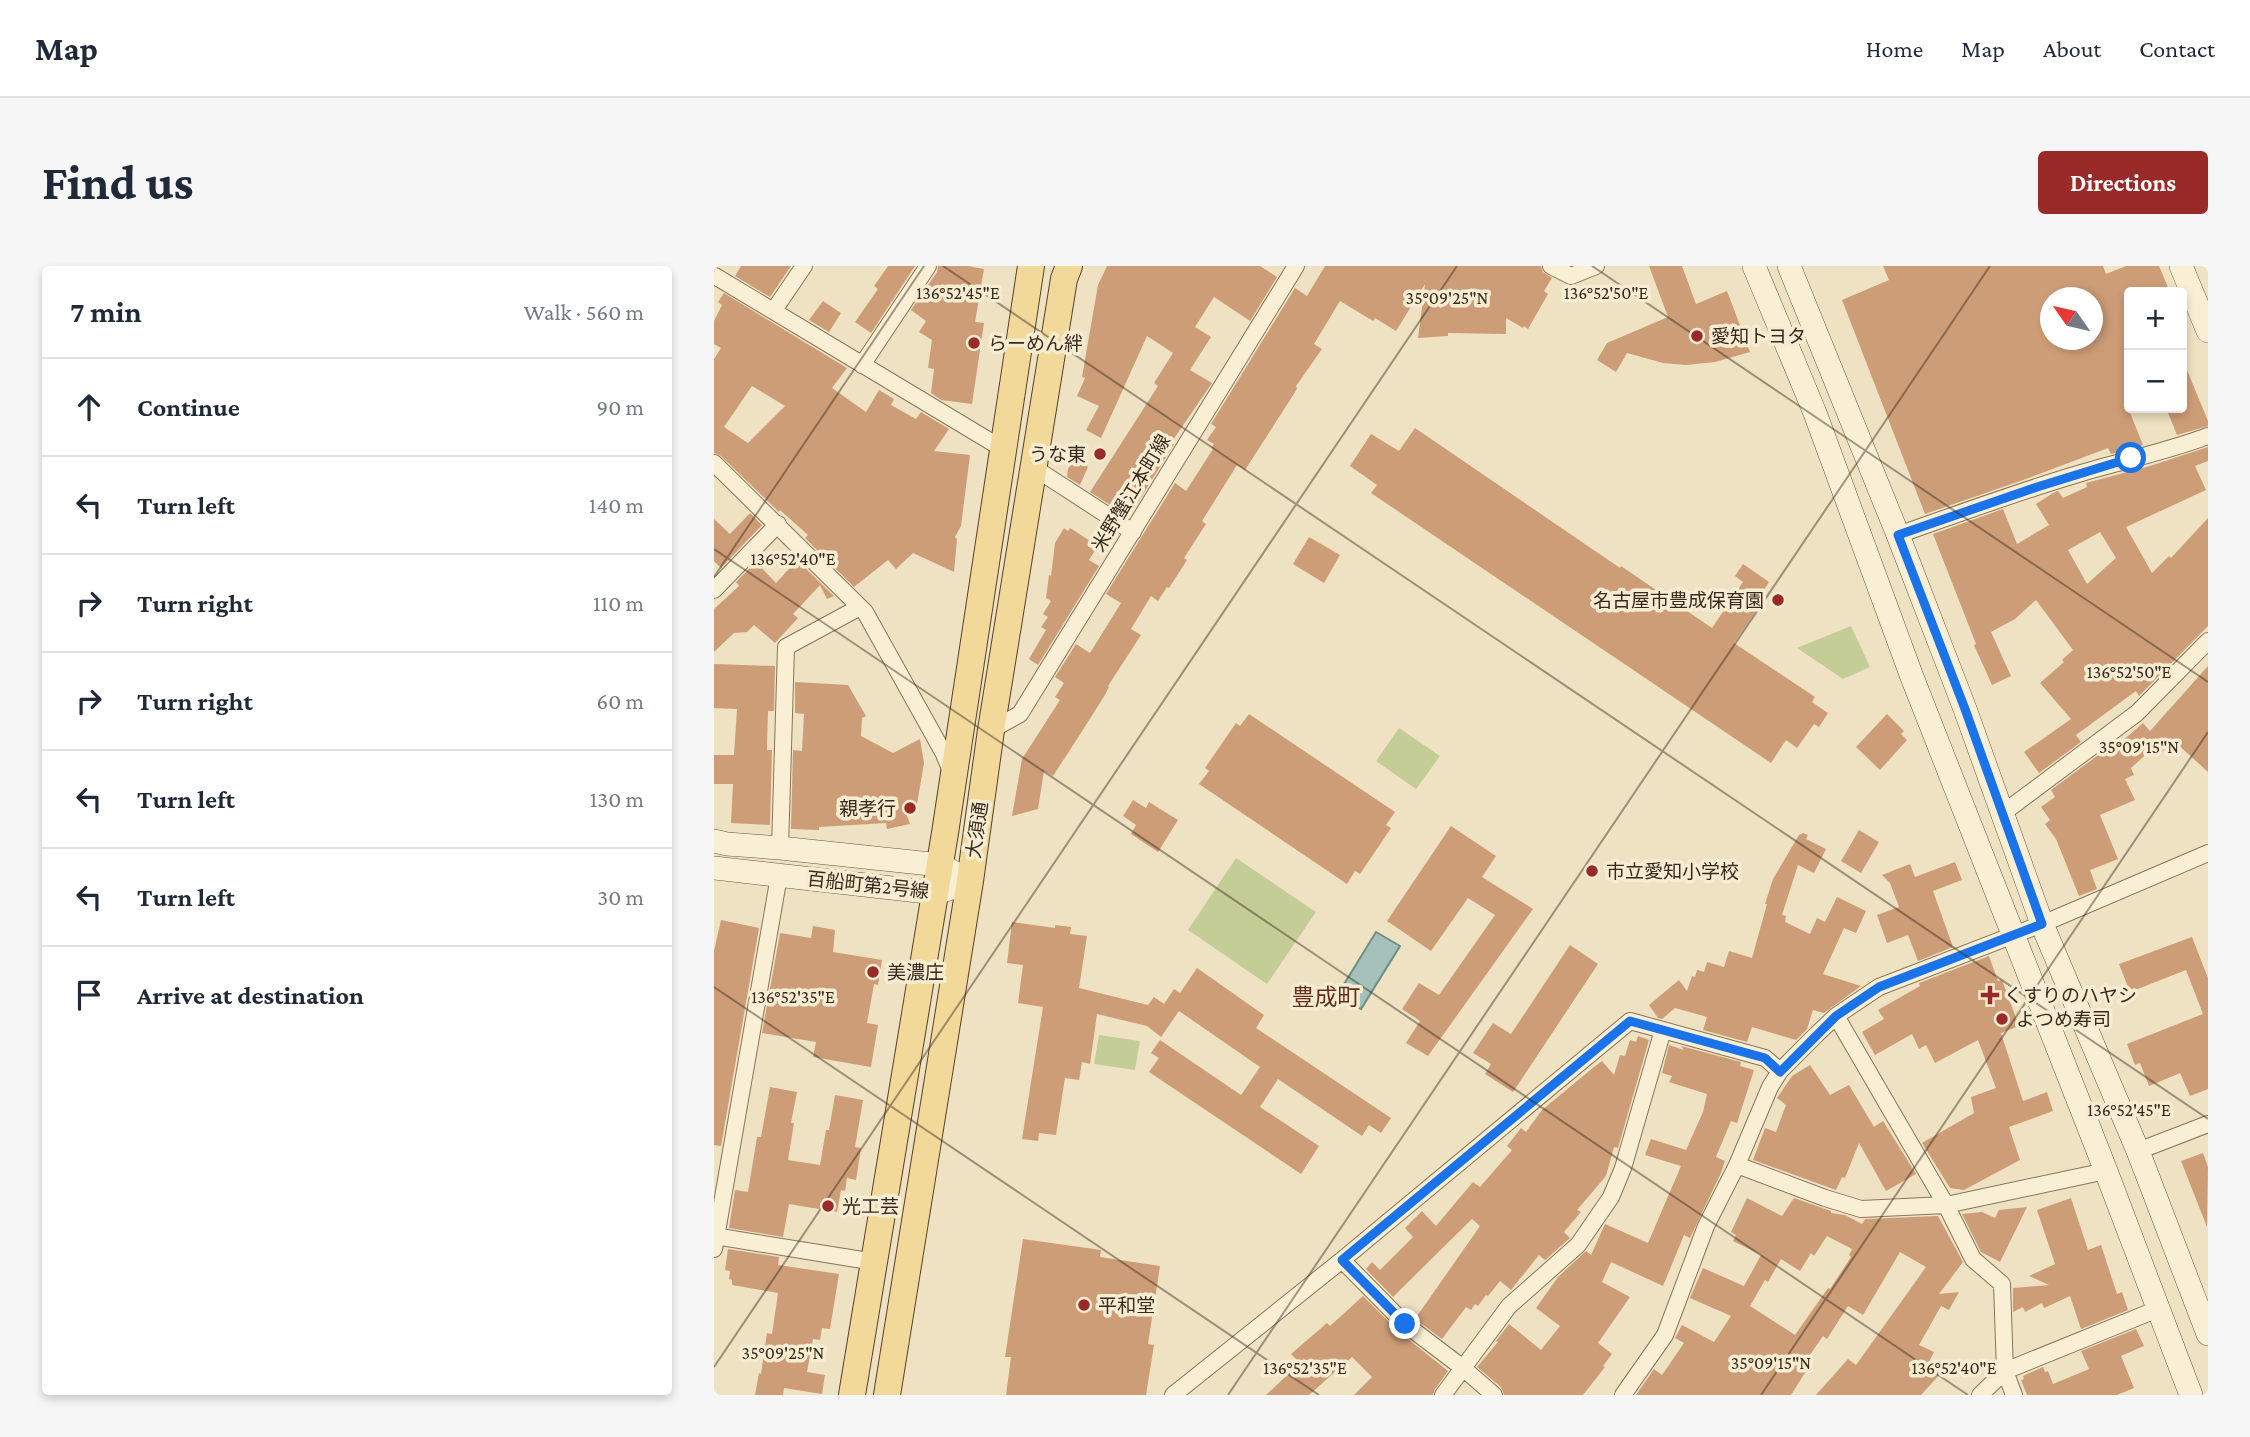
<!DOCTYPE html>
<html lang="en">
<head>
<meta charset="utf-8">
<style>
	:root { --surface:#fff; --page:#f6f6f7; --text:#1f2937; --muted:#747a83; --line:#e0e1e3; --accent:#992a28 }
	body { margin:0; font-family:"Crimson Pro","Noto Sans JP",serif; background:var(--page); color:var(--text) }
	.controls { position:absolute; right:21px; top:21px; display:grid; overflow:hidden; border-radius:7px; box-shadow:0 4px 10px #0003 }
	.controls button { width:63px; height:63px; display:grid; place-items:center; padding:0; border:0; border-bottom:2px solid var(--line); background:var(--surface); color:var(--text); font:35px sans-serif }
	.compass { position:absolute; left:1326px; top:21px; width:63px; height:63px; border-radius:50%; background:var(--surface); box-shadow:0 4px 10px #0003; rotate:304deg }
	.stop { position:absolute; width:21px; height:21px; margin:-16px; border:5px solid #1a73e8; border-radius:50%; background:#fff }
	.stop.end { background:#1a73e8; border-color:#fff; box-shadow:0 2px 7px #0008 }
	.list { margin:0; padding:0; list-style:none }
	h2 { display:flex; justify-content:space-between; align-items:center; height:91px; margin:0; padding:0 28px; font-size:30px }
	h2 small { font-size:23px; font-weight:400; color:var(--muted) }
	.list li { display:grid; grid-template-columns:46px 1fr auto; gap:21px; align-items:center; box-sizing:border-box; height:98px; padding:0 28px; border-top:2px solid var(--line) }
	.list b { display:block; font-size:26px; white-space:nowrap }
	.list em { font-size:23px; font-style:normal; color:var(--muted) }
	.icon { flex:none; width:38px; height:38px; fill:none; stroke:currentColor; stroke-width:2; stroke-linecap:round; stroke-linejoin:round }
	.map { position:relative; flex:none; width:1494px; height:1129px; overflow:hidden; border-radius:7px }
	header { display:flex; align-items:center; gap:42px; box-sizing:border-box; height:98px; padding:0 35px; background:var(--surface); border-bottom:2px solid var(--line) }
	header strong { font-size:33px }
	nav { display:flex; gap:38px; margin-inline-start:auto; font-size:24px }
	.intro { display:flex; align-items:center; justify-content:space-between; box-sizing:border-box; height:168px; padding:0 42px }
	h1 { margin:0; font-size:49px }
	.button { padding:18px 32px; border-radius:7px; background:var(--accent); color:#fff; font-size:24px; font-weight:700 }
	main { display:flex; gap:42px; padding:0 42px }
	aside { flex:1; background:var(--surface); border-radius:7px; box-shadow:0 4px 10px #0003 }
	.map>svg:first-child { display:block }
	.green { fill:#c5cd96 }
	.water { fill:#a5c1b9; stroke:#6b8f87; stroke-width:2 }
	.building { fill:#cd9d77; fill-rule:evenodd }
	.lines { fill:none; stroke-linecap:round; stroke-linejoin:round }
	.street-casing { stroke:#897459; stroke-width:18 }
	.secondary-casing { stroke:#6a553c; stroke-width:24 }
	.primary-casing { stroke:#56412d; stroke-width:28 }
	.street { stroke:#f9efd5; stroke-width:16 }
	.secondary { stroke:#f9efd5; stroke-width:23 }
	.primary { stroke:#f2d999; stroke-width:26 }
	.route { stroke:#1a73e8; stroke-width:9 }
	.ticks { fill:none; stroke:#382b1d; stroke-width:2; stroke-opacity:0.45 }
	.poi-dot { fill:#992a28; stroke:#f6ecd2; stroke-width:2.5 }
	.labels { text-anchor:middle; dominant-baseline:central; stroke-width:7; stroke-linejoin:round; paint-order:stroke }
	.poi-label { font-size:19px; fill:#382b1d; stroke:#f6ecd2; text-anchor:start }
	.street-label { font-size:19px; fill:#382b1d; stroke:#f6ecd2 }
	.quarter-label { font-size:23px; fill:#652d1c; stroke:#f6ecd2 }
	.ticks-label { font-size:18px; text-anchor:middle; fill:#382b1d; stroke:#f6ecd2; stroke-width:7; stroke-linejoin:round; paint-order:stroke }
</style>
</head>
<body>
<header>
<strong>Map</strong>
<nav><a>Home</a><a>Map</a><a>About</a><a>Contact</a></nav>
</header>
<div class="intro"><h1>Find us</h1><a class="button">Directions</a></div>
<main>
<aside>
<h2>7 min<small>Walk · 560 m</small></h2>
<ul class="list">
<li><svg class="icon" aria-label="ahead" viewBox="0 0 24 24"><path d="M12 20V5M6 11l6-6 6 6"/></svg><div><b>Continue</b></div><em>90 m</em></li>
<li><svg class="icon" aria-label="left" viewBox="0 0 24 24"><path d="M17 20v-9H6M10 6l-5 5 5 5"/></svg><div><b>Turn left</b></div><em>140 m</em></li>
<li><svg class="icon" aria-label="right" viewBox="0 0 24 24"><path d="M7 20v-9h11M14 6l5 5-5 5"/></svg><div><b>Turn right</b></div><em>110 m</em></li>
<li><svg class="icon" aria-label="right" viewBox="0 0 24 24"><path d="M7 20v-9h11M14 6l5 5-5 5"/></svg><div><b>Turn right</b></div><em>60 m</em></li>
<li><svg class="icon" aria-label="left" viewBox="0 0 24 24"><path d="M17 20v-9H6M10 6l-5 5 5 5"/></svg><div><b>Turn left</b></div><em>130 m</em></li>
<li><svg class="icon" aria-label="left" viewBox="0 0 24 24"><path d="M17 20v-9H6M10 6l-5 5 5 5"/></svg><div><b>Turn left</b></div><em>30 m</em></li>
<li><svg class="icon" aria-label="arrive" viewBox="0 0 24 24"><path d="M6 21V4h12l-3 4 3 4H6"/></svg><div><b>Arrive at destination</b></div></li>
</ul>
</aside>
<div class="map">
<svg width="1494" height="1129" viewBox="0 0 1494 1129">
	<rect width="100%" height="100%" fill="#efe2c2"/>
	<path class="green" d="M1137,360L1156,401L1129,413L1083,382Z
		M685,462L726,490L702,523L662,495Z
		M522,592L602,646L553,718L474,664Z
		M385,769L426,775L421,804L380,798Z"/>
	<path class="water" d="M662,666L686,680L647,743L624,728Z"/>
	<path class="building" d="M27,0H77L56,31L21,10Z
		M174,0H201L157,67L141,56L164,23L160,20Z
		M224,0H254L270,3L261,56L270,57L258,138L227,134L217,127L220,103L214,102L218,74L205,66L212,55L197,44L223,6Z
		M393,0H546L563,11L536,55L500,31L481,61L497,71L476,104L498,117L457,177L460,178L415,251L376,226L444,120L440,117L459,87L433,70L387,172L372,164L385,140L363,130L371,112L368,111L384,19Z
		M611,0H827L829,6L838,12L830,25L834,28L814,63L810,60L809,62L792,52V68L734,67V70L704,72L711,18L682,65L661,52L659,55L626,35L600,78L608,83L582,120L583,123L544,184L531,204L523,199L488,255L492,258L470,292L473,294L455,322L453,321L444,335L437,330L417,363L427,369L394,420L395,421L391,429L365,470L339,510L330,505L324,543L298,550L308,493L346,434L341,431L350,417L341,411L362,378L376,387L407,337L392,328L461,217L472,225L499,183L497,182L500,178L493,174L502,161L497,158L581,22L593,30Z
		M935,0H968L982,38L1013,25L1036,86L1001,96L972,99L949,97L913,87L902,106L883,94L893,77L954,51Z
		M1169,0H1389L1392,8L1412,0H1445L1456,26H1415V144L1429,179L1397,188L1394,182L1312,213L1211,248L1128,34L1175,14ZM1336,32H1378V74H1336Z
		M10,27L133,102L118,122L152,146L165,124L180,133L177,139L202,153L207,146L235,163L220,185L256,189L247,260L241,271L243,273L240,306L199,287L182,303L174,294L140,321L91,272L94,269L66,244L65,246L7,190L0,187V93L7,82L0,78V55L8,39L4,36ZM38,120L71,140L34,177L10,161Z
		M109,35L127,47L115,66L95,54Z
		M1468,92L1494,155V160L1463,169L1452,142H1468Z
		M701,162L906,302L907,300L998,362L1029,316L1021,310L1029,298L1055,316L1048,327L1052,330L1020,377L1101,431L1098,436L1114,447L1105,461L1100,458L1083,482L1072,474L1057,497L657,227L663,219L636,200L657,168L685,185Z
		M1494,181V195L1481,200L1492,224L1412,261L1438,307L1455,290L1457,292L1494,252V360L1425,430L1422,425L1362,469L1367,476L1325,507L1310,486L1357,453L1326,417L1350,396L1348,394L1359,384L1322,334L1301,353L1277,366L1297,410L1278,419L1260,379L1262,378L1219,268L1289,243L1303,278L1335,259L1322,238L1339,227L1344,225L1349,232L1373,221L1372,217L1436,200ZM1386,266L1402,292L1373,318L1354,284Z
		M360,192L374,201L366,219L353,211L354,203Z
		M36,247L48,259L7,302L0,295V253L16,268Z
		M350,262L354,265L356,262L384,280L375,294L385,300L324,399L315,393L332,364L327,361L334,351L329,348L337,335L332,332L335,309L337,310L341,277Z
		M595,271L626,289L610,317L579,298Z
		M83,294L120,330L113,333L106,319L79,348L84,352L61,377L40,359L33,366L20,367L0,386V343L25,320L22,316L42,296L62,317Z
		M0,398L61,400L60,445H54L53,478V484H58L56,559L17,557L19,518H0V489H20L23,443L0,442Z
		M1494,400V506L1460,475L1444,490L1438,483L1417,502L1420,509L1411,513L1421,534L1386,549L1404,593L1376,604L1383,623L1365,630L1342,573L1331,558L1336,554L1327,541L1341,531L1337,524L1391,484L1406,477L1429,457L1436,465Z
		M81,416L134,419L152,450L148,452L147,470L179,487L206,473L210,497L202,544L192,547L196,558L173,563L172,557L105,561V564L77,563L79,484L88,485L90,448L81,447Z
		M535,448L681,546L672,559L677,562L646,608L641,605L633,618L485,518L495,505L491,502L522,457L526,460Z
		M1173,448L1190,465L1187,468L1193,474L1166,504L1142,481Z
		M419,534L432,542L435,536L464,554L444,586L417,568L422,559L409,550Z
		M737,560L782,590L768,611L819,643L714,790L692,777L706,755L688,743L705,717L725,729L781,649L754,632L717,685L673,655Z
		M1145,564L1165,576L1147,607L1127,595Z
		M1089,567L1094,569L1092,573L1112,583L1100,607L1084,599L1068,649L1072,650L1071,656L1096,668L1103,652L1111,656L1123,631L1152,645L1142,667L1130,662L1109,708L1147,720L1110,747L1099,744L1093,763L1082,774L1038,761L1033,776L989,764L993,751L961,742L948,753L944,752L935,739L965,714L973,725L978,710L981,711L983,704L990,706L993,696L1010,701L1015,685L1038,692L1053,638H1051L1059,613L1085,569Z
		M1241,596L1248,614L1219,625L1239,681L1204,695L1194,669L1173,677L1163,649L1185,641L1176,617L1168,609L1196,598L1201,611Z
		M7,654L45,662L7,880L0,879V685Z
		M298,656L341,662V659L357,661L356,668L373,670L365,722L434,739L440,731L450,738L460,723L466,727L483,702L550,749L542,762L677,852L667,867L655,859L648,870L564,813L546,841L605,880L587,908L435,806L445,792L437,787L446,774L527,829L546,801L465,745L447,771L433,760L383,748L376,798L368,796L365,814L351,812L342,869L325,867L324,875L308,873L329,741L304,737L309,699L293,697Z
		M99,660L121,664L119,686L168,694L164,719L160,718L153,757L164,759L157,801L99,791L102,776L48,767L66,667L97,672Z
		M1478,671L1494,712V823L1476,830L1466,807L1435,820L1426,797L1421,799L1413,778L1489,748L1472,704L1416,726L1405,698Z
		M856,679L884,698L799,826L771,808L777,798L759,787L779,757L797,768Z
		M1275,690L1284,715L1288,714L1305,760L1287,767L1309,835L1333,826L1339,845L1295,861L1306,894L1250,924L1236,922L1208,877L1260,847L1257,831L1282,822L1264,774L1221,797L1212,779L1205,783L1198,768L1161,789L1148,766L1170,753L1164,744L1206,720L1205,717Z
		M924,770L935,774L904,882L900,881L892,910L863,944L867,946L850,966L856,972L831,994L825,989L797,1024L786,1015L774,1030L772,1029L764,1040L761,1038L757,1044L752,1041L728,1073L701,1053L766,960L758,953L679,1031L652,1003L658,996L666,1004L699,971L691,962L708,945L722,960L759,916L766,921L798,884L793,880L807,862L812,866L828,844L880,801L888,795L900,809L906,789L911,790L916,774L922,776Z
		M955,779L970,784L967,780L1027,796L1026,800L1040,804L1023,857L1017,855L1002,891L1011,895L1007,907L976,972L970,969L949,1020L897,996L888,1016L916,1031L884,1077L898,1088L889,1100L891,1101L869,1129H790L787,1121L763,1101L784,1076L782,1075L795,1058L827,1084L846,1060L822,1042L844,1011L872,985L877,989L891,958L934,977L967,900L931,889L937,873L972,884L989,846L993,828L955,816L958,810L948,807Z
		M1096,799L1116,829L1135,819L1160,861L1169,855L1202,908L1172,925L1145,877L1131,912L1128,911L1122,924L1039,894L1051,862L1062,866L1072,839L1063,832L1078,810Z
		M56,821L83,826L77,857H80L74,894L106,899L112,864H115L121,829L149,834L141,881L147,882L142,914L133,912L131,925L127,924L123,946L75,938L69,971L15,962L21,924L34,926L43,871H47Z
		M1489,887L1494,901L1493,961L1467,895Z
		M1033,932L1068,950L1080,932L1117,945V947L1131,949L1148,958L1151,953L1224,950L1249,996L1225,1028L1245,1026L1235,1044L1227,1040L1205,1079L1220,1086L1215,1096L1227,1107L1207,1129H1102L1134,1093L1142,1099L1212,1001L1186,986L1149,1049L1134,1040L1113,1073L1109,1070L1089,1099L1094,1102L1077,1129H922L940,1103L948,1109L970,1077L961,1072L968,1059L1000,1076L1017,1050L976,1032L989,1002L1030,1020L1047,989L1019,975L1022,969L1017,966ZM1113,970L1138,983L1135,989L1137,991L1116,1023L1114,1022L1081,1069L1036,1040L1051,1014L1054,1016L1067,993L1086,1005L1097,987L1100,990Z
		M1357,932L1374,984L1387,979L1403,1028L1408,1026L1414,1044L1367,1063L1356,1030L1330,1042L1328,1037L1311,1046L1309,1041L1299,1046V1022L1335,1019L1315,1010L1341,998L1323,944Z
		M1313,941L1286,996L1267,986L1248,948L1268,946L1281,952L1285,944Z
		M309,973L387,984L386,991L446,1000L434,1078L440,1079L432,1129H292L297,1091H291Z
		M14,983L65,991L64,999L125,1008L116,1063L108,1062L106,1074L99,1073L93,1106L111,1109L108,1128L70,1122L69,1129H41L45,1107L47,1108L53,1067L58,1068L64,1027L18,1019V1014L15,1013L16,1005L11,1004Z
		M649,1030L684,1065L734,1105L721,1123L719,1129H640L658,1111L638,1091L595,1129H552L586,1097L577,1088L613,1057L616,1060Z
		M1422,1063L1430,1080L1407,1090L1420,1122L1403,1129H1313L1307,1114L1310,1113L1309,1110L1329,1101L1331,1106L1334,1105L1339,1118L1375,1103L1367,1085Z"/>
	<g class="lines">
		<defs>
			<path id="street" d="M837,0L857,10L882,0
				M1,10L289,183
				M60,44L90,0
				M148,99L214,0
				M0,197L151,346L229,486L237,505
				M319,201L419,266
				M1184,269C1244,248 1303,226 1364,208C1407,195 1452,186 1494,170
				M0,324L64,258
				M277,464L306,448L582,0
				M1289,547L1423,447L1494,375
				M66,582L72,381L146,341
				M1122,750L1232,939L1259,993L1288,1018L1291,1105L1300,1129
				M1424,885L1494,858
				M1023,899L1111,932L1147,943L1232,939L1392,905
				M0,970L161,996
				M0,983L65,610
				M628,994L691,1058L749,1102L780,1129
				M459,1129L628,994L916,755L1051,792L1066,805
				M729,1129L795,1040L864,979L897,931L909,902L949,764
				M909,1129L951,1069L992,960L1023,899L1056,821L1066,805L1103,768L1122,750L1165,721L1328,658L1494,587
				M1266,1129L1291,1105L1444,1043"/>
			<path id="secondary" d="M1040,0L1101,147L1198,411L1392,905L1477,1129
				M1075,0L1184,269L1251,443L1328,658L1424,885L1494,1068
				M1467,0L1494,65
				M0,575L13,578L66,582L226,599L256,615
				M0,602L222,627L237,622"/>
			<path id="primary" d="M138,1129L231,567L317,0
				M173,1129L256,615L277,464L350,13L355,0"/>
		</defs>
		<use href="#street" class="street-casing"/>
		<use href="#secondary" class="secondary-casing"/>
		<use href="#primary" class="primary-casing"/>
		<use href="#street" class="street"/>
		<use href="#secondary" class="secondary"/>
		<use href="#primary" class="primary"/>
	</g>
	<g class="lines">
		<path class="route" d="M691,1058L628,994L916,755L1051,792L1066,806L1122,750L1165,721L1328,658L1251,443L1184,269L1323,221L1417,192"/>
	</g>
	<path class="ticks" d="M229,0L1494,853M878,0L1494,416M0,283L1254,1129M0,311L210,0M0,721L605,1129M0,1101L743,0M514,1129L1276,0M1047,1129L1494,466"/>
	<g class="poi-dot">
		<circle cx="983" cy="70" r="7"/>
		<circle cx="260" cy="77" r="7"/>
		<circle cx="386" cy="188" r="7"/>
		<circle cx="1064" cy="334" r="7"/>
		<circle cx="196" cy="542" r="7"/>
		<circle cx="878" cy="605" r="7"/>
		<circle cx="159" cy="706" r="7"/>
		<path d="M1272.5 718.5h7v7h7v7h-7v7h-7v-7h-7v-7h7z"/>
		<circle cx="1288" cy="753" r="7"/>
		<circle cx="114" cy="940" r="7"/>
		<circle cx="370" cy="1039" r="7"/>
	</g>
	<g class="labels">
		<g class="poi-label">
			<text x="997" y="70">愛知トヨタ</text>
			<text x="274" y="77">らーめん絆</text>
			<text x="372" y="188" text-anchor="end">うな東</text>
			<text x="1050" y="334" text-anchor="end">名古屋市豊成保育園</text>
			<text x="182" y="542" text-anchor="end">親孝行</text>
			<text x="892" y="605">市立愛知小学校</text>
			<text x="173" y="706">美濃庄</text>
			<text x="1290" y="729">くすりのハヤシ</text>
			<text x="1302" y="753">よつめ寿司</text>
			<text x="128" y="940">光工芸</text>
			<text x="384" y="1039">平和堂</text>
		</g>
		<g class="street-label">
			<text transform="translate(417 227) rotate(-59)">米野蟹江本町線</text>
			<text transform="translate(263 564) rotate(-82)">大須通</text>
			<text transform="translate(154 619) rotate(6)">百船町第2号線</text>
		</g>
		<g class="quarter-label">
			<text x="612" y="731">豊成町</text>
		</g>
	</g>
	<g class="ticks-label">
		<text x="244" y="33">136°52'45"E</text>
		<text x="892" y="33">136°52'50"E</text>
		<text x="733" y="38">35°09'25"N</text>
		<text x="79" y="299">136°52'40"E</text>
		<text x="1415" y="412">136°52'50"E</text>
		<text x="1425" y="487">35°09'15"N</text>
		<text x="79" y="737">136°52'35"E</text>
		<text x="1415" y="850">136°52'45"E</text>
		<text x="69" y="1093">35°09'25"N</text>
		<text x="1057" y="1103">35°09'15"N</text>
		<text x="591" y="1108">136°52'35"E</text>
		<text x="1240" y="1108">136°52'40"E</text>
	</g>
</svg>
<div class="controls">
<button>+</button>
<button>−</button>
</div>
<svg class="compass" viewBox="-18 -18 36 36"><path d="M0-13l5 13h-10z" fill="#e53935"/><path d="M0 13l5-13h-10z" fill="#747a83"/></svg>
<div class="stop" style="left:1417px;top:192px"></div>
<div class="stop end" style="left:691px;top:1058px"></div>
</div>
</main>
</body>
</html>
